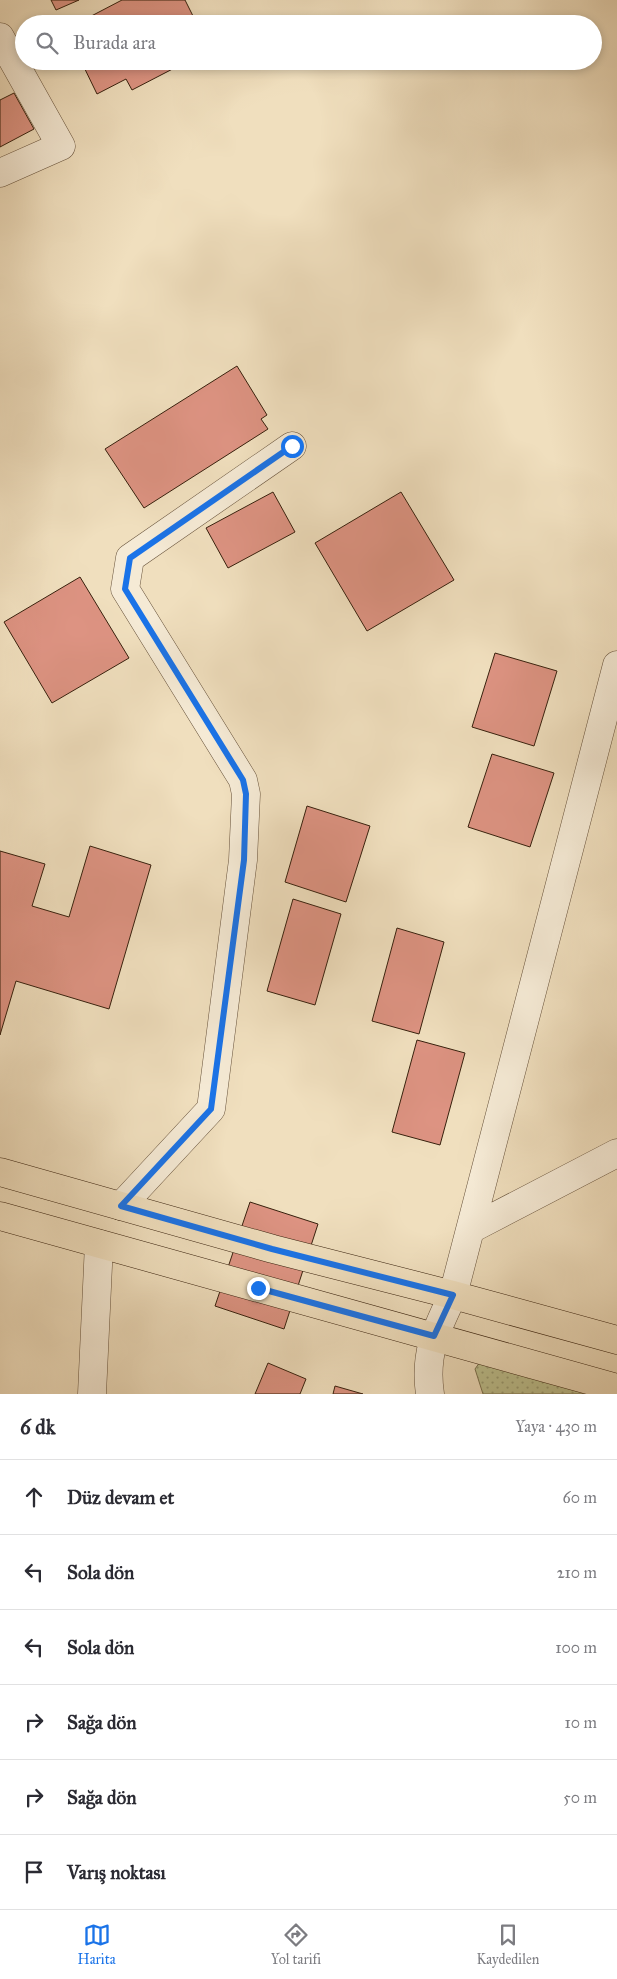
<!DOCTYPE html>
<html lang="tr">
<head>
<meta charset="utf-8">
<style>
	:root { --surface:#fff; --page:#f2f2f3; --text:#2b2b33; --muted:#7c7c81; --line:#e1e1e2; --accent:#1a73e8 }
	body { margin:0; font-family:"IM FELL Great Primer",serif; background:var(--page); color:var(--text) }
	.stop { position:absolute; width:15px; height:15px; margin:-11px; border:4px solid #1a73e8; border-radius:50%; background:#fff }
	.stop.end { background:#1a73e8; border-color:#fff; box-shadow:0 1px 5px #0008 }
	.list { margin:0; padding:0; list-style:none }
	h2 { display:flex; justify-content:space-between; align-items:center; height:65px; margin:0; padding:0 20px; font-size:21px }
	h2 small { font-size:16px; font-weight:400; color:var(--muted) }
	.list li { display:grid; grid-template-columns:32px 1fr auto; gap:15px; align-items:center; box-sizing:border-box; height:75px; padding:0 20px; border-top:1px solid var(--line) }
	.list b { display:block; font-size:19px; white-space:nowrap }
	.list em { font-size:16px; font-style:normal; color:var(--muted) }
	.icon { flex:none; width:28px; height:28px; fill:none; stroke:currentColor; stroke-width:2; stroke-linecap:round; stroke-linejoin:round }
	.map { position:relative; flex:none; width:617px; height:1394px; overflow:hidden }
	.search { position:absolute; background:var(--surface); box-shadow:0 2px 8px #0003; left:15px; right:15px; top:15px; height:55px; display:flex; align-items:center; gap:12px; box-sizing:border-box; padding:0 18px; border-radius:28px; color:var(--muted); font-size:19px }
	.sheet { height:515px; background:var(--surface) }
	nav { display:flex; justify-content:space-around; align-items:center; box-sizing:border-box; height:70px; border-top:1px solid var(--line); background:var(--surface); font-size:14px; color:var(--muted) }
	nav a { display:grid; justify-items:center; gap:2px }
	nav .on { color:var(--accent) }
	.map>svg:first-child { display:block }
	.grass { fill:url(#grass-dots); stroke:#7a704e }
	.building { fill:#dd9382; stroke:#37200d }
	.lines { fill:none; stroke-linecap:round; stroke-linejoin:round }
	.minor-casing { stroke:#655039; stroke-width:29 }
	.major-casing { stroke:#37200d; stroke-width:29 }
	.minor { stroke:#f5ead5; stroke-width:28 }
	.major { stroke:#f0dfbe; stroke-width:28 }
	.route { stroke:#1a73e8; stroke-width:6 }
</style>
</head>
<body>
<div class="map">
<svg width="617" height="1394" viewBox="0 0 617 1394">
	<defs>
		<pattern id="grass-dots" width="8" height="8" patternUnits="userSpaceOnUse" patternTransform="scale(1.25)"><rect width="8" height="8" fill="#bdc18f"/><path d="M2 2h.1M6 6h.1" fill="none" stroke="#9a9c73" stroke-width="1.8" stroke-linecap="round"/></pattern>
	</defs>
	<rect width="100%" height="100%" fill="#f0dfbe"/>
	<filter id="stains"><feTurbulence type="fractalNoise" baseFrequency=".004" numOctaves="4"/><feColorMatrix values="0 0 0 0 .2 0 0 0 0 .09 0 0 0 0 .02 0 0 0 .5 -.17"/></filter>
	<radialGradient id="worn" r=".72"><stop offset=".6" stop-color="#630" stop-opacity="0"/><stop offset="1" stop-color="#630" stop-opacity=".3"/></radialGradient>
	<path class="grass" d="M482,1359L601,1394H483L475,1369Z"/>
	<path class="building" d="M51,0H79L56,10Z
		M122,0H185L197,24H76Z
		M81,61H188L132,90L126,79L97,94Z
		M14,93L34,129L0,147V100Z
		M237,366L267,415L261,419L268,429L144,508L105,449Z
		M273,492L295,532L228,568L206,528Z
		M401,492L454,580L367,631L315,543Z
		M80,577L129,658L52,703L4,622Z
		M495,653L557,671L534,746L472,727Z
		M492,754L554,773L530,847L468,827Z
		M307,806L370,826L346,902L285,882Z
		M90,846L151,865L109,1009L16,981L0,1035V851L45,864L32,906L69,917Z
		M293,899L341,914L315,1005L267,991Z
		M397,928L444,942L419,1034L372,1021Z
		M417,1040L465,1053L440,1145L392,1132Z
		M250,1202L318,1224L284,1329L215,1306Z
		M268,1363L306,1379L300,1394H255Z
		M335,1386L363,1394H333Z"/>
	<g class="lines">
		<defs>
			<path id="minor" d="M0,37L61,146L0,173
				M121,1206L211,1109L243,860L246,794L243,780L125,589L130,558L292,446
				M471,1229L617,1153
				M92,1394L99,1244
				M430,1394C424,1354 436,1330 453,1295L617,665"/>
			<path id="major" d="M0,1172L273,1249L453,1295L617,1340
				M0,1216L617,1388"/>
		</defs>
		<use href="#minor" class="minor-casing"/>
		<use href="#major" class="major-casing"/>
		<use href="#minor" class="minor"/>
		<use href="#major" class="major"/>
	</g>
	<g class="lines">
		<path class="route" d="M258,1288L434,1336L453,1295L272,1249L121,1206L211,1109L244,860L246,794L243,780L125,589L130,558L292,446"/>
	</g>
	<rect width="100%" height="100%" filter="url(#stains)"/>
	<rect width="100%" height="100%" fill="url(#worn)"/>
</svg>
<div class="stop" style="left:292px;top:446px"></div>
<div class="stop end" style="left:258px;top:1288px"></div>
<div class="search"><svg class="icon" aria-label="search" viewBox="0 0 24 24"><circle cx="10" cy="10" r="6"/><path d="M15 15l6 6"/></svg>Burada ara</div>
</div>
<section class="sheet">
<h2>6 dk<small>Yaya · 430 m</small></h2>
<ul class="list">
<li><svg class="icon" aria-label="ahead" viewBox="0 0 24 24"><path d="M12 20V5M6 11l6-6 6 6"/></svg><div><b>Düz devam et</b></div><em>60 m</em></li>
<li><svg class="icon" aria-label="left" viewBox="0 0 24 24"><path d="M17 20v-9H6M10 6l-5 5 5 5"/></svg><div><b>Sola dön</b></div><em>210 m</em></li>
<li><svg class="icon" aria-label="left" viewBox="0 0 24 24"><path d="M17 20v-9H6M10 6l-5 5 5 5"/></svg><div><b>Sola dön</b></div><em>100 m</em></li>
<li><svg class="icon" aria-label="right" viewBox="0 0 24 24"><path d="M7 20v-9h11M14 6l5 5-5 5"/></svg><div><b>Sağa dön</b></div><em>10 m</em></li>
<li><svg class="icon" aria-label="right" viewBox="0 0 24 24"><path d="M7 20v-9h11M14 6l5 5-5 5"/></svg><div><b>Sağa dön</b></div><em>50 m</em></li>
<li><svg class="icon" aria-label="arrive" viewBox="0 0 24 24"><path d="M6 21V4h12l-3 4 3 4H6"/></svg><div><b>Varış noktası</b></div></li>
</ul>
</section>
<nav>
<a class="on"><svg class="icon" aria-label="map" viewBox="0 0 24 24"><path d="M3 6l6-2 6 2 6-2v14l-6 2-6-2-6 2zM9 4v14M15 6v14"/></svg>Harita</a>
<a><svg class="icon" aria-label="directions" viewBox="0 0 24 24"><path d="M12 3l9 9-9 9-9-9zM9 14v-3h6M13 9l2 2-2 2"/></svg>Yol tarifi</a>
<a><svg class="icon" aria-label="saved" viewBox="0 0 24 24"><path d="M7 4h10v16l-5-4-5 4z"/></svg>Kaydedilen</a>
</nav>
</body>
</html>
